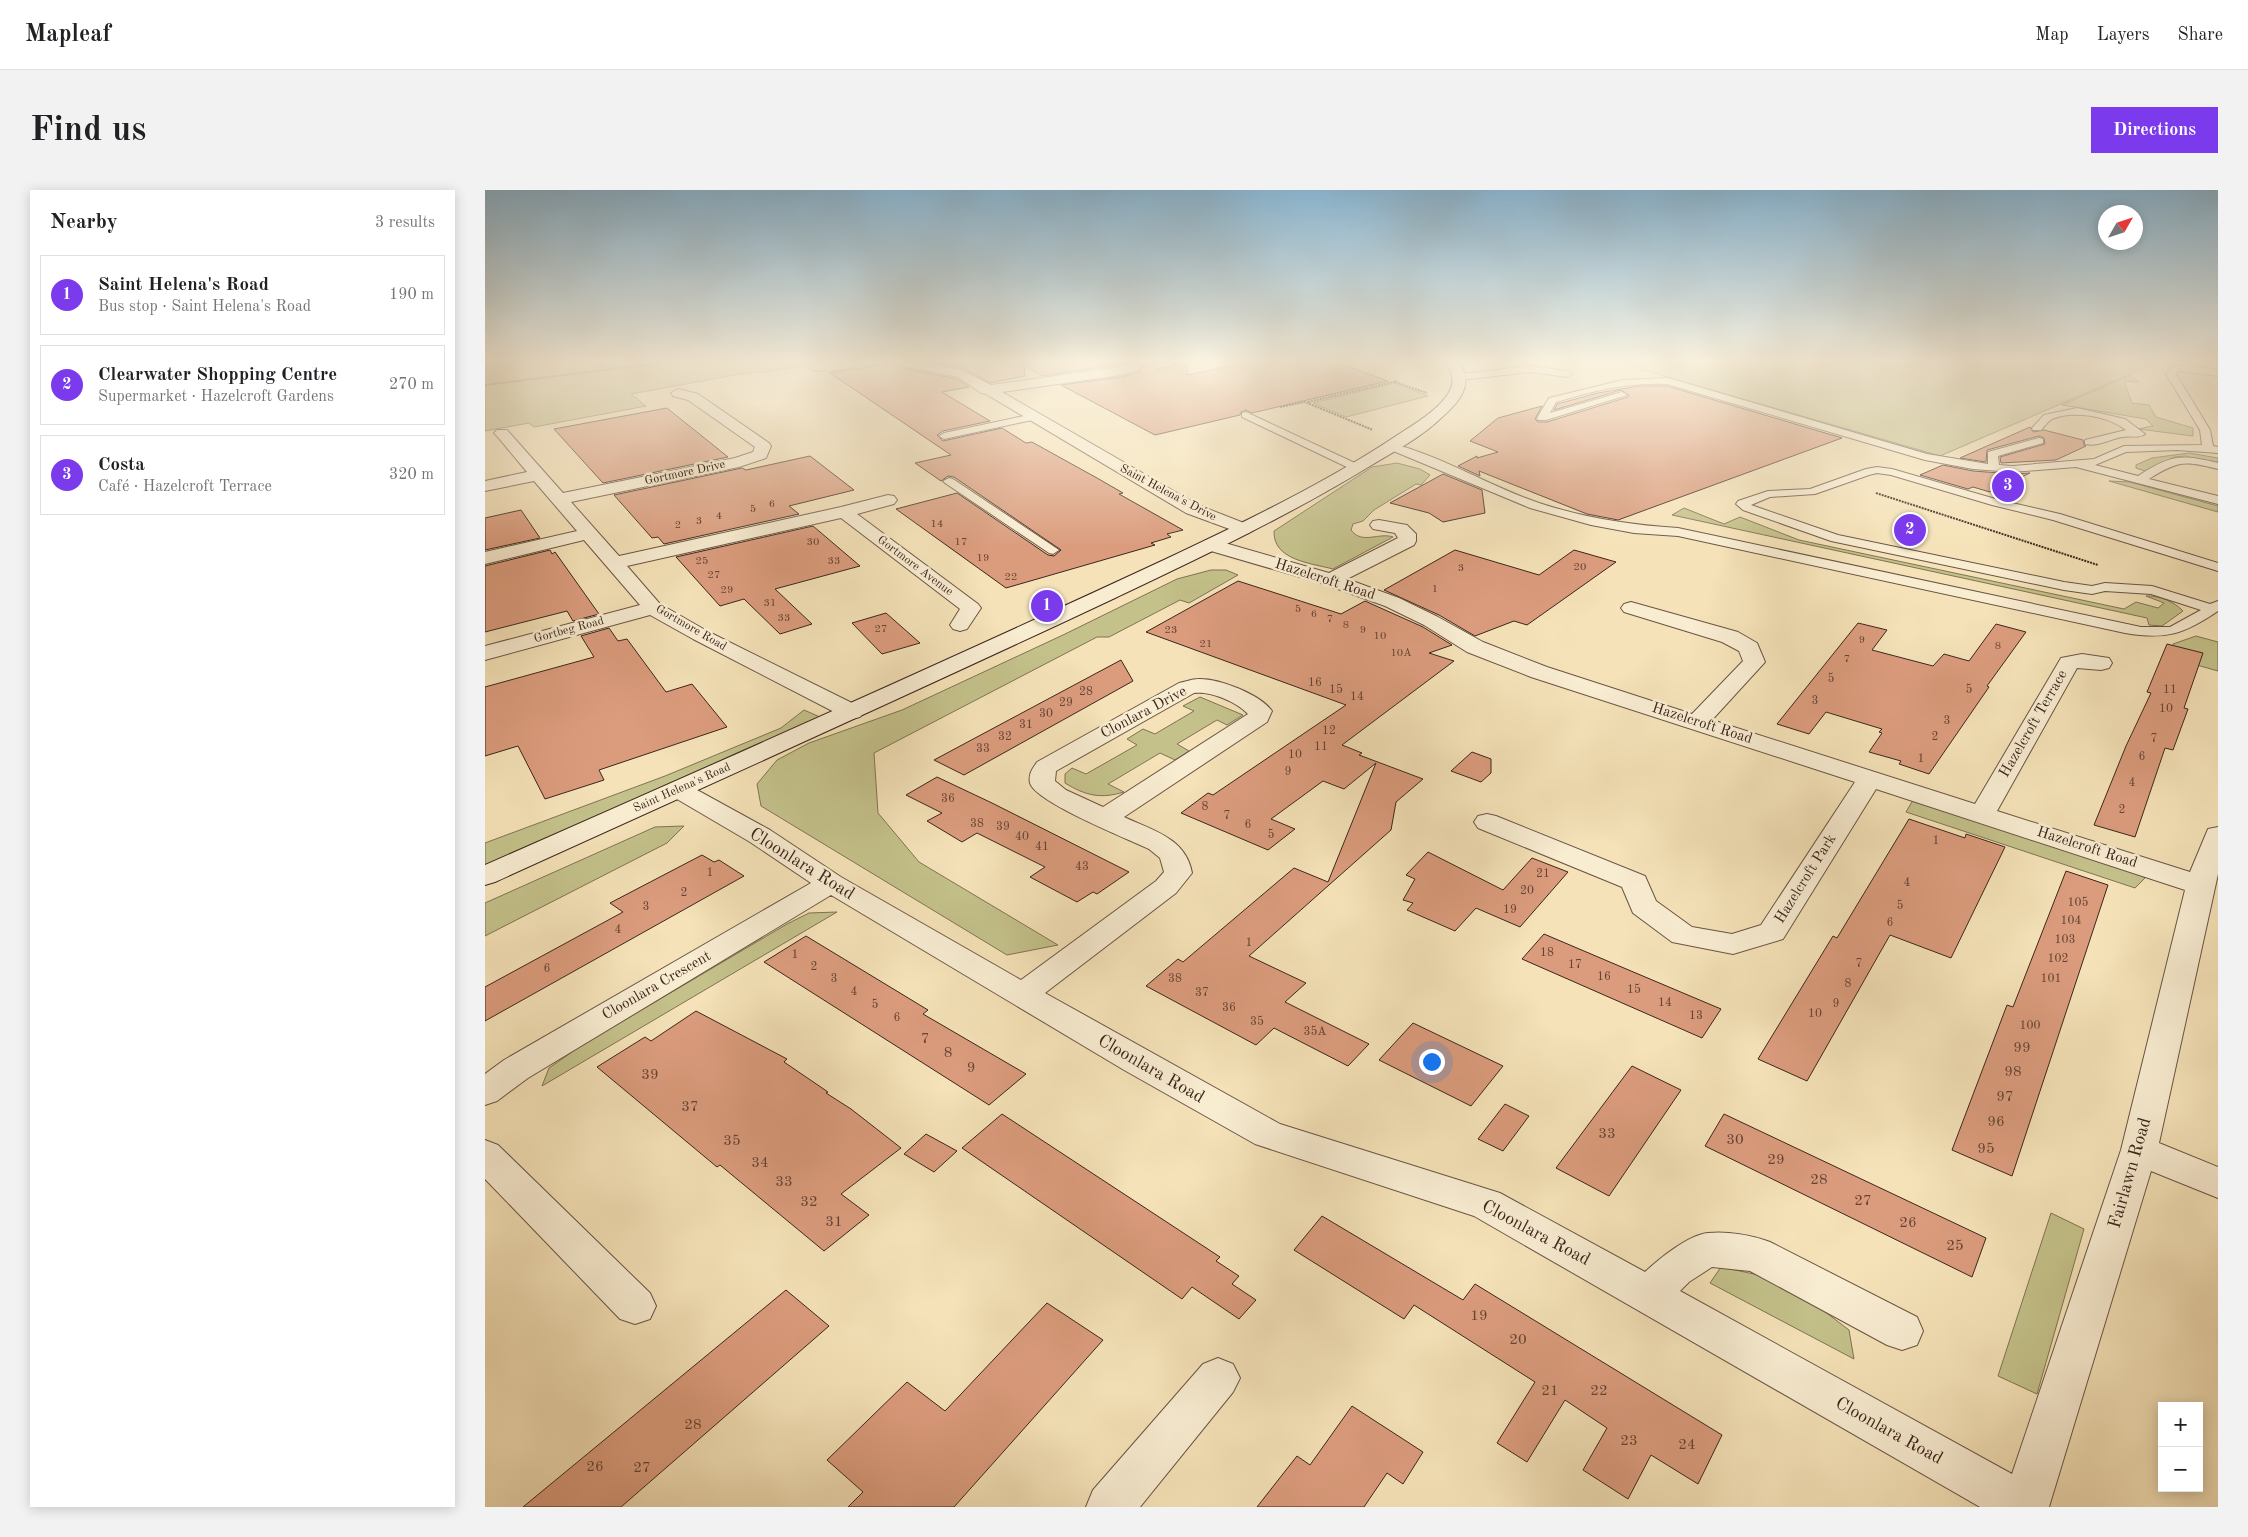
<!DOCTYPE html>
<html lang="en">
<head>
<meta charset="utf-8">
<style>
	:root { --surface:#fff; --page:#f2f2f2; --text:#202124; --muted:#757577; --line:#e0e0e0; --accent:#7c3aed }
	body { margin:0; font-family:"Old Standard TT",serif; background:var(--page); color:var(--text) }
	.controls { position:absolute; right:15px; bottom:15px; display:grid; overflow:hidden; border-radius:0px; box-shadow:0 2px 12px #0003 }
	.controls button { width:45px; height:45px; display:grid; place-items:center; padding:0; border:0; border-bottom:1px solid var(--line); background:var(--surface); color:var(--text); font:25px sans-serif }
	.compass { position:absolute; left:1613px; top:15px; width:45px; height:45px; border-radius:50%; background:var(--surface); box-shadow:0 2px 12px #0003; rotate:51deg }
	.you { position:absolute; left:946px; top:871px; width:18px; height:18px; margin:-12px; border:4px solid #fff; border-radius:50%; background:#1a73e8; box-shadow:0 0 0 8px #1a73e833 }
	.badge { display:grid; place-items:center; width:32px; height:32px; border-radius:50%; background:var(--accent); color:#fff; font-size:16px; font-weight:700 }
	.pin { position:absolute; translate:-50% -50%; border:2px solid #fff; box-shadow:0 1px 5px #0006 }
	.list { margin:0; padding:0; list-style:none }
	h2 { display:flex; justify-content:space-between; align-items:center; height:65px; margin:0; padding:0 20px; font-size:21px }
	h2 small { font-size:16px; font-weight:400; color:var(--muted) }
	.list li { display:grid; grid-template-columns:32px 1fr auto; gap:15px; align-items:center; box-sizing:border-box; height:80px; margin:0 10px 10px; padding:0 10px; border:1px solid var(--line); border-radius:0px }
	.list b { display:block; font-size:19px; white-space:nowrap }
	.list p { margin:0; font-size:16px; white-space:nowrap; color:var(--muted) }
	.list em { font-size:16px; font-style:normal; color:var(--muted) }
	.map { position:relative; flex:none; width:1733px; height:1317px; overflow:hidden; border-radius:0px }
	header { display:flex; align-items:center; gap:30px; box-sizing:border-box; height:70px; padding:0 25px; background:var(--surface); border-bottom:1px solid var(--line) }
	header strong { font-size:24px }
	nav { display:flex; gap:28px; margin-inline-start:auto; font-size:18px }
	.intro { display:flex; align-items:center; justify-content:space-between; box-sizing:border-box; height:120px; padding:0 30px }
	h1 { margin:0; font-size:35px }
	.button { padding:12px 22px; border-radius:0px; background:var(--accent); color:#fff; font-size:18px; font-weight:700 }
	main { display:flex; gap:30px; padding:0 30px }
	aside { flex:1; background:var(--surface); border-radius:0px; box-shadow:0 2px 12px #0003 }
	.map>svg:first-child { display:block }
	.green { fill:#c4c18a; stroke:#807354 }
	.building { fill:#db9c7d; stroke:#3c251d }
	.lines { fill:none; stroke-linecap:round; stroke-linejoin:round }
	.lane-casing { stroke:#6a5444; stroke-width:2 }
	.street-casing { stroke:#6a5444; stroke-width:2 }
	.secondary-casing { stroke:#3c251d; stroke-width:2 }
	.path { stroke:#3c251d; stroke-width:2; stroke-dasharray:2 1; stroke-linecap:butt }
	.lane { fill:#f8ecd1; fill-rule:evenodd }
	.street { fill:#f8ecd1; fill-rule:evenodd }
	.secondary { fill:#f8ecd1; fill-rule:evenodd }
	.labels { text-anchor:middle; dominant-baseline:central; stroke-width:5; stroke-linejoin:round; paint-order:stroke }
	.far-number-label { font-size:11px; fill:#644335 }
	.far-street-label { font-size:12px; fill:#3c251d; stroke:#f8ecd1 }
	.number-label { font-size:12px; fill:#644335 }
	.street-label { font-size:15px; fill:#3c251d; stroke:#f8ecd1 }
	.near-number-label { font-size:15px; fill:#644335 }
	.near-street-label { font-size:18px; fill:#3c251d; stroke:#f8ecd1 }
</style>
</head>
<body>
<header>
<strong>Mapleaf</strong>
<nav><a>Map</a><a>Layers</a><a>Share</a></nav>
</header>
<div class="intro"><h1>Find us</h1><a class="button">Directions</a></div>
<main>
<aside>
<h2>Nearby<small>3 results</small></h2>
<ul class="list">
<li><span class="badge">1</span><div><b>Saint Helena's Road</b><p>Bus stop · Saint Helena's Road</p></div><em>190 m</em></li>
<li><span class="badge">2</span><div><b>Clearwater Shopping Centre</b><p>Supermarket · Hazelcroft Gardens</p></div><em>270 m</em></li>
<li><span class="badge">3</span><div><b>Costa</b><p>Café · Hazelcroft Terrace</p></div><em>320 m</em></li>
</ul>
</aside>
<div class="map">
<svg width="1733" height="1317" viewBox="0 0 1733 1317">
	<rect width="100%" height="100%" fill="#f5e2b8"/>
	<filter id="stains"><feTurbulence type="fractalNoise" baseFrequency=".004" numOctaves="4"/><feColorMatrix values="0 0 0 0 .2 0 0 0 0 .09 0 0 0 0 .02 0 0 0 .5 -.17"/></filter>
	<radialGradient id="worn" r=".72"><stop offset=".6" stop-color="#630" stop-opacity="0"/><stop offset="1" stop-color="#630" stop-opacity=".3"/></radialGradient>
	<path class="green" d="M41,173H336L279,182L261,183L146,204L161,216L49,237L44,233L0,241V177Z
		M1134,173H1671L1455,266Z
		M1646,185L1653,192L1639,191L1647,213L1664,215L1671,227L1708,238V246L1653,239L1668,236L1661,229L1577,215Z
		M909,193L943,206L861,227L828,213Z
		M1704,263L1733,268V274L1701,266L1689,267L1660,281L1651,278V275L1667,268Z
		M912,273L935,279L945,285L936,295L931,294L889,320L878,331L868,334L866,340C877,355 894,342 908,347L848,379C825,373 788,370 789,341L887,277Z
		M1624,291L1645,292L1733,316V322Z
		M1199,318L1239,334L1255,327L1314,350L1639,419L1651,412L1673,418L1679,413L1661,406C1673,405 1690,412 1698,421L1677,436L1664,435L1662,428L1187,325Z
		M726,380H741L753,385L704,413L695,410L624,447H612L389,563L393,623L434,672L573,755L522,765L276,616L272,594L292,570L324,553L417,520L578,445L692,389Z
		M1711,446L1733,452V481L1687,468L1688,454Z
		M715,507L758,525L742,535L732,530L692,554L704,561L690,570L675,563L623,594L639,602C616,609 601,606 580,593V584L587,578L601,584L652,555L642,549L658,539L670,544L709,521L698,516Z
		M319,520L335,527L186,595L0,675V653L180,586L296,538Z
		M1428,610L1652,683L1660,688L1650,698L1421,622Z
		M199,636L182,653L0,746V713L170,637Z
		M352,722L57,896L64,878L97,855L302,734L324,723Z
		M1566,1023L1599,1039L1552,1204L1513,1186Z
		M1236,1077L1283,1087L1335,1118L1364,1140L1369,1169L1225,1093Z"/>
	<path class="building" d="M408,173H414L418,178L472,189L484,197L457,202L505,231L458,241L452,245L458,251L517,238L541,253L547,252L612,288L638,303L634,304L698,340L682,344L686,347L666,353L670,355L521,398L411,319L472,303L563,365L569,366L576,360L469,287L463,286L456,291L430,273L466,265L345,183Z
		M448,173H640L558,186L539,176L540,186L505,193L478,178Z
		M658,173H701L702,185L759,173H853L903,191L767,223L761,220L756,222L755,225L670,245L576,195L637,187L654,182Z
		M1154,196H1182L1357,248L1133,330L1102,324L994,281L995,286L973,276L992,266V268L1013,262L985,251L1013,228L1057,216L1050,229L1053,232H1062L1143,207L1144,205L1136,200L1069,220L1072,214L1113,203Z
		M182,218L243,267L118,293L69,239Z
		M1545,237L1548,242L1559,240L1598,250L1599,255L1601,256L1571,270L1516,273L1515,267L1560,254L1559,248L1554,246L1502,260L1501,272L1475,268Z
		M325,266L369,300L304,316L314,324L179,354L173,347L167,348L129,305L257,278L261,280Z
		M1458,275L1488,281L1528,284L1545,283L1505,302L1488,297L1483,299L1435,285Z
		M958,284L997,300L1000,323L958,332L944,323L905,313Z
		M36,320L55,348L0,360V328Z
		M328,336L375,376L290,399L327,434L295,444L259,409L235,416L191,367Z
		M65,360L67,364L70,362L114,424L88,431L82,421L0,442V376Z
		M970,360L1054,385L1089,360L1131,372L1042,435L1029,431L990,446L954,425L899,400Z
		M753,391L856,424L880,411L938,437L967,455L944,463L969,471L857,555L877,563L874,565L938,589L911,612L906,640L764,766L821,793L800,812L884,854L863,876L789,838L771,855L661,796L693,769L698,772L809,678L843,692L891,573L859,599L838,591L786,629L810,639L783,660L696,623L723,603L728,605L861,515L661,442Z
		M401,423L435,453L397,464L367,433Z
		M1373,433L1402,440L1387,460L1448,476L1459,464L1484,471L1511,434L1541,442L1502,496L1504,497L1444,584L1414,574L1416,571L1384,562L1397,543L1394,542L1397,539L1341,522L1324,544L1292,534Z
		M124,438L133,451L142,449L181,502L207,494L242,537L114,580L119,590L60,609L33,556L0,566V497L109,467L96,446Z
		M1682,454L1718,463L1699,518L1703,519L1688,560L1680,558L1650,647L1609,635L1641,556L1666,503L1662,502Z
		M636,470L648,491L479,585L449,570Z
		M987,562L1006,569V583L996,592L966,581Z
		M452,587L507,613L644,682L612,704L608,702L592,712L545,687L560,677L492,643L477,652L442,631L457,623L421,605Z
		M1424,629L1480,648L1481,644L1520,657L1466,768L1405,745L1322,891L1273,869L1348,746L1352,748Z
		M943,662L1018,700L1047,668L1083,682L1035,737L991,718L970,741L922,720L928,713L918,710L930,689L921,685Z
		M217,665L229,672L234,670L259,686L0,831V797L138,722L125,713Z
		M1581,681L1623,695L1527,986L1467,960L1522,815L1528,817Z
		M1059,744L1146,781L1236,819L1217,848L1037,769Z
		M321,746L443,820L438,824L541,884L504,915L279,772Z
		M211,821L302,869L299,872L343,902L341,903L366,919L416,958L356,1004L384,1025L339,1061L235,975L232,977L112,877L160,847L166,851Z
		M928,833L1018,876L986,916L894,870Z
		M1147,876L1196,900L1124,1006L1071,978Z
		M1020,914L1044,926L1018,961L993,949Z
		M517,924L735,1067L731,1071L754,1086L747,1094L771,1110L754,1129L707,1097L697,1109L477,958Z
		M1239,924L1501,1048L1487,1087L1220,956Z
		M441,944L472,961L449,982L419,964Z
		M837,1026L978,1110L990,1094L1237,1245L1213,1294L1166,1265L1143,1309L1098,1280L1122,1238L1080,1210L1042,1272L1012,1253L1050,1192L929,1115L919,1129L809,1060Z
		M301,1100L344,1136L136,1317H38Z
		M562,1113L618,1150L469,1317H363L378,1302L342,1270L422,1192L460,1221Z
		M867,1216L938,1262L918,1294L902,1283L879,1317H772L812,1266L825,1275Z"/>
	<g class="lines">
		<defs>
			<path id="lane" d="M1705,175L1733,180V186L1694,181L1691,184L1725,240L1728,256L1733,257V263L1692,260L1641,262L1610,275L1653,286C1686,265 1695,264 1733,273V279C1700,271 1694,270 1664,289L1733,306V314L1591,277L1528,282L1488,279L1440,270L1182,194C1143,192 1108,201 1071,212L1065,223L1137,202L1142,205L1061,230H1053L1052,228L1064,208L1138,190L1183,188L1442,264L1503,274V262L1554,248L1558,249V253L1513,266L1514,275L1528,276L1609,269L1639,256L1717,255L1715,240L1681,184L1688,176Z
				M1045,176L1082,181L1087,184L1082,187L1045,182L976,190L971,187L976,184Z
				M1592,218L1640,229L1660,244C1654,249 1645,245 1637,247C1625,249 1613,257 1600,254V250L1641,240C1623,226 1588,220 1567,229C1563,231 1559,237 1556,240H1548L1547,238L1559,225Z
				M761,222L874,275L876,277L870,280L866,279L757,227V223Z
				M548,224L552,225V229L459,249L454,246L459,243Z
				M905,253C957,266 1004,296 1054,313C1100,328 1145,335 1193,338L1656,437H1685L1716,420L1666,404L1620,401L1607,404L1579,400L1346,351L1258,320L1251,314L1253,311L1283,301L1325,299L1381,279L1392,277L1407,279L1514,310L1575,324L1733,373V381L1568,330L1507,315L1406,285L1392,283L1384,285L1330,304L1285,307L1266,315L1353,345L1579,392L1607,396L1620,393L1667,396L1725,414L1733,411V421C1699,444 1681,450 1640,443L1193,346L1149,343L1106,335L1045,318L901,258V254Z
				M464,288L468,289L574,360L568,364L564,363L460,293L458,291Z"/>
			<path id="street" d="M343,173H376C370,179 331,184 325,178L327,175Z
				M416,173H440L477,180L506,195L634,177L644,173H656L653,180L636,185L517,202L713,315L764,335L767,339L764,343L758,344L701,323L501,204L496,203L473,187L418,176Z
				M193,199L213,204L284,253L286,256L281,268L254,277L86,312L134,366L356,317L403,305L409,306L412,310L409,314L372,324L493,414L496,418L482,439L475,441L468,439L465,435L475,419L356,328L142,376L175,414L222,441L375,517L379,522L375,527L367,529L359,527L208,449L165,425L0,470V456L155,415L99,350L0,374V362L92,341L49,291L0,301V291L42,282L12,246L9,243L12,240H22L78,303L250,268L268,262L270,257L203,210L188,206L186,203Z
				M894,330L922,335L931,344V351L929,355L862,389L914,408L953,427L998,452L1062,477L1207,524L1258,471L1254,461L1237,452L1139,422L1136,418L1139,414L1146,412L1253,442L1272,453L1280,472L1227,530L1490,614L1576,468L1597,464L1624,468L1627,473L1624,478L1616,480L1592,478L1512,621L1705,682L1723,639L1733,637V684L1674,953L1733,977V1008L1666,981L1564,1317H1495L989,1026L770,954L639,880L346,705L43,888L12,911L0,915V884L19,870L326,693L265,652L185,605L181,600L185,595L194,592L203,595L285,640L356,687L536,790L671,691L679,682L675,668L664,659C643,649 550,612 545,593C543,584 548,578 552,572L694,493C700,492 707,489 713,489C733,488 775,504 787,521L782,532L639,627C667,640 701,648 707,683L691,703L560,803L795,934L1015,1003L1160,1082C1174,1069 1203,1045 1223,1043C1242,1041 1267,1045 1285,1052L1432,1127L1438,1141L1432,1155L1417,1160L1402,1155L1265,1081L1227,1077L1204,1092L1195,1101L1527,1284L1636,960L1700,700L1391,599L1298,749L1248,764L1187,752L1148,723L1137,697L993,638L989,632L993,626L1002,624L1011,626L1160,686L1171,711L1207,737L1247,744L1276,735L1370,592L1046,487L982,462L939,435L900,416L839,394L719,359L717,355L719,351L726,349L844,383L913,348L910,343L888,339L885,335L888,331ZM709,503C726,501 752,512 763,524L618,617L581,600L570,591L571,581Z
				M0,950L13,955L165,1103L171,1116L165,1129L150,1134L135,1129L0,989Z
				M733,1168L748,1174L755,1188L748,1202L655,1317H601L608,1300L718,1174Z"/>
			<path id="secondary" d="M962,173H975C989,197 973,213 955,229C935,248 908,262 885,276C803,326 716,367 630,408C424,505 217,598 10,692L0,695V675C228,575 455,474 681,369C759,332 839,294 911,246C929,234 951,222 963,204C970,193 968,184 962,173Z"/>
		</defs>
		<use href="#lane" class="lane-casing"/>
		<use href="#street" class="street-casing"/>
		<use href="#secondary" class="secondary-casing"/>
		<path class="path" d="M671,179L684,177L692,173
			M910,192L942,203
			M0,195L176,173
			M823,212L912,191
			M795,217L820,212L888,240
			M1391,303L1613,375"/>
		<use href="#lane" class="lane"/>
		<use href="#street" class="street"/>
		<use href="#secondary" class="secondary"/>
	</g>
	<linearGradient id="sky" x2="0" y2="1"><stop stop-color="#8ab7d4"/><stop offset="0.48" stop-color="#faf2df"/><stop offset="1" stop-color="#faf2df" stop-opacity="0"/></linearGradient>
	<rect width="1733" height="357" fill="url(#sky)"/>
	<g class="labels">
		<g class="far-number-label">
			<text x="287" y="314">6</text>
			<text x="268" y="319">5</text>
			<text x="234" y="326">4</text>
			<text x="214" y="331">3</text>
			<text x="452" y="334">14</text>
			<text x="193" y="335">2</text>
			<text x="328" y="352">30</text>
			<text x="476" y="352">17</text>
			<text x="498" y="368">19</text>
			<text x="217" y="371">25</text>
			<text x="349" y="371">33</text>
			<text x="1095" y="377">20</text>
			<text x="976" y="378">3</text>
			<text x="229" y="385">27</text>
			<text x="526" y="387">22</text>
			<text x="950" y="399">1</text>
			<text x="242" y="400">29</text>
			<text x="285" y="413">31</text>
			<text x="813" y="419">5</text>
			<text x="829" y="424">6</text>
			<text x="299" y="428">33</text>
			<text x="845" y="429">7</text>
			<text x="861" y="435">8</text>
			<text x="396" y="439">27</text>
			<text x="686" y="440">23</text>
			<text x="878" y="440">9</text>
			<text x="895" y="446">10</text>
			<text x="1377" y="450">9</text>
			<text x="721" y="454">21</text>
			<text x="1513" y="456">8</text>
			<text x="916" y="463">10A</text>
			<text x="1362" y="469">7</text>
		</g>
		<g class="far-street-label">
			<text transform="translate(200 283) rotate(-12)">Gortmore Drive</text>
			<text transform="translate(683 303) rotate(28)">Saint Helena's Drive</text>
			<text transform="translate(430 376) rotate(37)">Gortmore Avenue</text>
			<text transform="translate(206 438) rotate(30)">Gortmore Road</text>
			<text transform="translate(84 440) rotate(-15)">Gortbeg Road</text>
			<text transform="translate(197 598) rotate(-24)">Saint Helena's Road</text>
		</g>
		<g class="number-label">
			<text x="1346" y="489">5</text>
			<text x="830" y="493">16</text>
			<text x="851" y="500">15</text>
			<text x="1484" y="500">5</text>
			<text x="1685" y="500">11</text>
			<text x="601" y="502">28</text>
			<text x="872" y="507">14</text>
			<text x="1330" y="511">3</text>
			<text x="581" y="513">29</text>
			<text x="1681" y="519">10</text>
			<text x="561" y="524">30</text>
			<text x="1462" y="531">3</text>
			<text x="541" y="535">31</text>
			<text x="844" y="541">12</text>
			<text x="520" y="547">32</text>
			<text x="1450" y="547">2</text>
			<text x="1669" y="549">7</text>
			<text x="836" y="557">11</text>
			<text x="498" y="559">33</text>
			<text x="810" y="565">10</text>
			<text x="1657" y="567">6</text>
			<text x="1436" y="569">1</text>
			<text x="803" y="582">9</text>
			<text x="1647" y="593">4</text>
			<text x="463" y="609">36</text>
			<text x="720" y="617">8</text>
			<text x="1637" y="620">2</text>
			<text x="742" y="626">7</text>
			<text x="492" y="634">38</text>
			<text x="763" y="635">6</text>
			<text x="518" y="637">39</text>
			<text x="786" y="645">5</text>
			<text x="537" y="647">40</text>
			<text x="1451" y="651">1</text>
			<text x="557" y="657">41</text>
			<text x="597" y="677">43</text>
			<text x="225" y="683">1</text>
			<text x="1058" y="684">21</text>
			<text x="1422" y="693">4</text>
			<text x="1042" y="701">20</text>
			<text x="199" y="703">2</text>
			<text x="1593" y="713">105</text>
			<text x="1415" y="716">5</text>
			<text x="161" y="717">3</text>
			<text x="1025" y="720">19</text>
			<text x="1586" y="731">104</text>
			<text x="1405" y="733">6</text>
			<text x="133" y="740">4</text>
			<text x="1580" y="750">103</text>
			<text x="764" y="753">1</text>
			<text x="1062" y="763">18</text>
			<text x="310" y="765">1</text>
			<text x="1573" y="769">102</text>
			<text x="1374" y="774">7</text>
			<text x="1090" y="775">17</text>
			<text x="329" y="777">2</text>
			<text x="62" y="779">6</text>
			<text x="1119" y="787">16</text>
			<text x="349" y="789">3</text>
			<text x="690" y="789">38</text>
			<text x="1566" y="789">101</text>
			<text x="1363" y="794">8</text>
			<text x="1149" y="800">15</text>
			<text x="369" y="802">4</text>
			<text x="717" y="803">37</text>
			<text x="1180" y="813">14</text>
			<text x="1351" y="814">9</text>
			<text x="390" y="815">5</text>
			<text x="744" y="818">36</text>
			<text x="1330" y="824">10</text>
			<text x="1211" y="826">13</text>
			<text x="412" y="828">6</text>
			<text x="772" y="832">35</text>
			<text x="1545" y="836">100</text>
			<text x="830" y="842">35A</text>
		</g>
		<g class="street-label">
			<text transform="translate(840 390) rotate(18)">Hazelcroft Road</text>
			<text transform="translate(659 523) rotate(-28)">Clonlara Drive</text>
			<text transform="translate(1217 534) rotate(18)">Hazelcroft Road</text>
			<text transform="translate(1549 534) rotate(-60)">Hazelcroft Terrace</text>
			<text transform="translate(1602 658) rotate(18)">Hazelcroft Road</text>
			<text transform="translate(1321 689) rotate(-58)">Hazelcroft Park</text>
			<text transform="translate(172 796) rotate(-30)">Cloonlara Crescent</text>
		</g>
		<g class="near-number-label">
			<text x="440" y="849">7</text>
			<text x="1537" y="858">99</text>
			<text x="463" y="863">8</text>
			<text x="486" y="878">9</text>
			<text x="1528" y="882">98</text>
			<text x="165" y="885">39</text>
			<text x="1520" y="907">97</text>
			<text x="205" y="917">37</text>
			<text x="1511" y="932">96</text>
			<text x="1122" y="944">33</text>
			<text x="1250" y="950">30</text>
			<text x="247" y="951">35</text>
			<text x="1501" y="959">95</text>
			<text x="1291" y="970">29</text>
			<text x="275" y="973">34</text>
			<text x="1334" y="990">28</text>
			<text x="299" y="992">33</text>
			<text x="1378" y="1011">27</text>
			<text x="324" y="1012">32</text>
			<text x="349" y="1032">31</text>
			<text x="1423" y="1033">26</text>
			<text x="1470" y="1056">25</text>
			<text x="994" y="1126">19</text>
			<text x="1033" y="1150">20</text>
			<text x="1065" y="1201">21</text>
			<text x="1114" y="1201">22</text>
			<text x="208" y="1235">28</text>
			<text x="1144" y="1251">23</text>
			<text x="1202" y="1255">24</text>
			<text x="110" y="1277">26</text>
			<text x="157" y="1278">27</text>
		</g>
		<g class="near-street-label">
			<text transform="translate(317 674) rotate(32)">Cloonlara Road</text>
			<text transform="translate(666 879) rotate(30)">Cloonlara Road</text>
			<text transform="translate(1645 983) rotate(-74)">Fairlawn Road</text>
			<text transform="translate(1051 1043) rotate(28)">Cloonlara Road</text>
			<text transform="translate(1404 1241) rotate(29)">Cloonlara Road</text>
		</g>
	</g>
	<rect width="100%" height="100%" filter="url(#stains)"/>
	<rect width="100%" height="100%" fill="url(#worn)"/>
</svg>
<div class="controls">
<button>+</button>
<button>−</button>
</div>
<svg class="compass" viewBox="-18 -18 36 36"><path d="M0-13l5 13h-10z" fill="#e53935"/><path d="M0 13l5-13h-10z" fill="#757577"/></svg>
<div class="you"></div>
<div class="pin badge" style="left:562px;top:416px">1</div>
<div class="pin badge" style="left:1425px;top:340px">2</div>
<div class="pin badge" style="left:1523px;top:296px">3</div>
</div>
</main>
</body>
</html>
